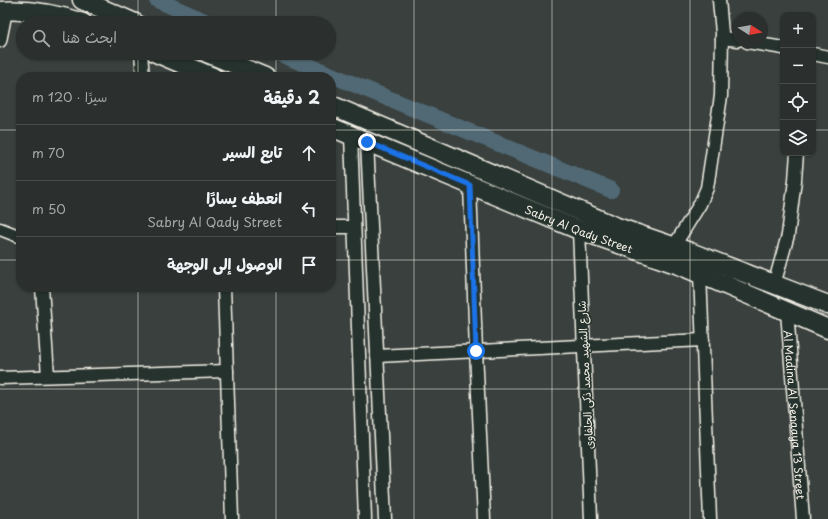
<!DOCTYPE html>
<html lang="ar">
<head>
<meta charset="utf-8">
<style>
	:root { --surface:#2b302e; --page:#373c3a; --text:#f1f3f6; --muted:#a6a9aa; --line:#474b4a }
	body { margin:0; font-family:"Playpen Sans","Playpen Sans Arabic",sans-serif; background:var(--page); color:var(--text); direction:rtl }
	.controls { position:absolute; right:12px; top:12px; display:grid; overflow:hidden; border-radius:8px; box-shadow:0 1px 3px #0004 }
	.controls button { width:36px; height:36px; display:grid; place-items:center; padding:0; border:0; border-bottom:1px solid var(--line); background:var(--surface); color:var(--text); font:20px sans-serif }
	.compass { position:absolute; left:732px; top:12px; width:36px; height:36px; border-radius:50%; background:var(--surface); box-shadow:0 1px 3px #0004; rotate:101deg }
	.stop { position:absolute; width:12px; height:12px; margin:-9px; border:3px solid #1a73e8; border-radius:50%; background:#fff }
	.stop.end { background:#1a73e8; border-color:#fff; box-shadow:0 1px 4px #0008 }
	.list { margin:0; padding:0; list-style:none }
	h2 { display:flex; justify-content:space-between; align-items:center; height:52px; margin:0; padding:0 16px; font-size:17px }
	h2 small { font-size:13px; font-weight:400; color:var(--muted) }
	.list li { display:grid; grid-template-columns:26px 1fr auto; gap:12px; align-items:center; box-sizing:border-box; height:56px; padding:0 16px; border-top:1px solid var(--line) }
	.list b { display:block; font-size:15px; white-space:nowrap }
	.list p { margin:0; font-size:13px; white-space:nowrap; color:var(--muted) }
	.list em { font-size:13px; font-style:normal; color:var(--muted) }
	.icon { flex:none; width:22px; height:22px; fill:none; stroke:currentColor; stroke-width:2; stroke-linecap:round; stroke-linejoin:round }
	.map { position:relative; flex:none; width:828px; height:519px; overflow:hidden; direction:ltr }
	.search { position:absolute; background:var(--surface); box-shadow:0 1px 3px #0004; left:16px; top:16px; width:320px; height:44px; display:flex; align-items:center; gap:10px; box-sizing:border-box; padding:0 14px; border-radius:22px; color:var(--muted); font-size:15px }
	.panel { position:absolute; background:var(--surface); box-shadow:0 1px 3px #0004; left:16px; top:72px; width:320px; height:220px; border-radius:16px; direction:rtl }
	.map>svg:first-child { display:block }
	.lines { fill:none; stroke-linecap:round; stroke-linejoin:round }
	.canal { stroke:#516975; stroke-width:16 }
	.street-casing { stroke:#f4f1e8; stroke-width:15 }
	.secondary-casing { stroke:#f4f1e8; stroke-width:21 }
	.street { stroke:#26332d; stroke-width:12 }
	.secondary { stroke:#26332d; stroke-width:18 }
	.route { stroke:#1a73e8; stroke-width:5 }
	.grid { fill:none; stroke:#f4f1e8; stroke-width:1; stroke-opacity:0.55 }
	.labels { text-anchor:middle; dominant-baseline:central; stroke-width:3; stroke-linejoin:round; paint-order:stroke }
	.street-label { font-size:11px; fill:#f4f1e8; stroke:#26332d }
</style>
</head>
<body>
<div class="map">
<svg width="828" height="519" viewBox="0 0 828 519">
	<rect width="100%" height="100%" fill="#39403e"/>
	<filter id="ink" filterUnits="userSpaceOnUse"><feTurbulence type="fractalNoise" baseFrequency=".025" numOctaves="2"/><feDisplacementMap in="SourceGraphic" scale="8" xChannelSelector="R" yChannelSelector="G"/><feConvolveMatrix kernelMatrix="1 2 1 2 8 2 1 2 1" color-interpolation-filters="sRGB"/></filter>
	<g filter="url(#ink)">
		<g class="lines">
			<path class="canal" d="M157,0L209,23
				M278,53L611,190"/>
			<defs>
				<g id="street">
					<path d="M722,38L738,40"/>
					<path d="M0,41L6,11"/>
					<path d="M747,42L783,48"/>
					<path d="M141,53L143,77"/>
					<path d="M813,54L828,57"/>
					<path d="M351,135L365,519"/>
					<path d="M367,142L385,519"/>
					<path d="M470,185L476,351L484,519"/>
					<path d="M331,227H354"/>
					<path d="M0,229L21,237"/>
					<path d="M579,230L591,519"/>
					<path d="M674,246L700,204L707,188L721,96L722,33L719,0"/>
					<path d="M700,274L710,519"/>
					<path d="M774,285L788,235L795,180L797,153"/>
					<path d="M42,287L48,376"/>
					<path d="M224,287L232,519"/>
					<path id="s1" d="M787,311L803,519"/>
					<path d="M377,356L703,340"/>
					<path d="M0,378L227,371"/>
				</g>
				<g id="secondary">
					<path d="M82,0L135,23"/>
					<path d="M0,11C29,9 56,14 83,23"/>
					<path d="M156,53L213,77"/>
					<path d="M207,53L265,77"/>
					<path d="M331,105L617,227L690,252L828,305"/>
					<path id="s2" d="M331,127L579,230L679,265L828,329"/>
				</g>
			</defs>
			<use href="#street" class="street-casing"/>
			<use href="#secondary" class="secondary-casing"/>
			<use href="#street" class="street"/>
			<use href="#secondary" class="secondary"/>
		</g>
	</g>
	<g class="lines" filter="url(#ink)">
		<path class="route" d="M367,142L470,185L476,351"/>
	</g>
	<path class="grid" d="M138,0V23M276,0V23M414,0V519M552,0V519M690,0V519M138,53V77M276,53V77M0,130H21M331,130H783M813,130H828M0,260H21M331,260H828M138,287V519M276,287V519M0,389H828"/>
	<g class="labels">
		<g class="street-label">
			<text stroke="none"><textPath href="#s2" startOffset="268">Sabry Al Qady Street</textPath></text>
			<text transform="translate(585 375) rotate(-93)">شارع الشهيد محمد ذكى الحلفاوى</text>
			<text stroke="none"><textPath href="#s1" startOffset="104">Al Madina Al Senaaya 13 Street</textPath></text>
		</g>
	</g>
</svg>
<div class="controls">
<button>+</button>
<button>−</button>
<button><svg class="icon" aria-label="locate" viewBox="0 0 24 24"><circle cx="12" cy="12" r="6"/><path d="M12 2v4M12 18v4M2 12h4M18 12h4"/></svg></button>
<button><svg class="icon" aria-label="layers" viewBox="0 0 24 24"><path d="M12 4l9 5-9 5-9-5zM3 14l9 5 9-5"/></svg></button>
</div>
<svg class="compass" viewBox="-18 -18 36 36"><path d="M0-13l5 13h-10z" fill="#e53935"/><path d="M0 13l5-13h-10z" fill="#a6a9aa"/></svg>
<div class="stop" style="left:476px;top:351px"></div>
<div class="stop end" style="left:367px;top:142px"></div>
<div class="search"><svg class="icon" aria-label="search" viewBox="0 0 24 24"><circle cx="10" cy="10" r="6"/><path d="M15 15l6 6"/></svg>ابحث هنا</div>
<section class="panel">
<h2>2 دقيقة<small>سيرًا · 120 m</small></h2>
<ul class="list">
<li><svg class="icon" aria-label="ahead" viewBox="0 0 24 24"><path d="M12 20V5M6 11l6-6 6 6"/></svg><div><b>تابع السير</b></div><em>70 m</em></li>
<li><svg class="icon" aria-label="left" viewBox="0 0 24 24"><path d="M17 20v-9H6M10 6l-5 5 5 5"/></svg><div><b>انعطف يسارًا</b><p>Sabry Al Qady Street</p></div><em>50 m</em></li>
<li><svg class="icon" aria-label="arrive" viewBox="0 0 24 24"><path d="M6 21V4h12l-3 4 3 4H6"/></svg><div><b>الوصول إلى الوجهة</b></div></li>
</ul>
</section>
</div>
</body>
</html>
